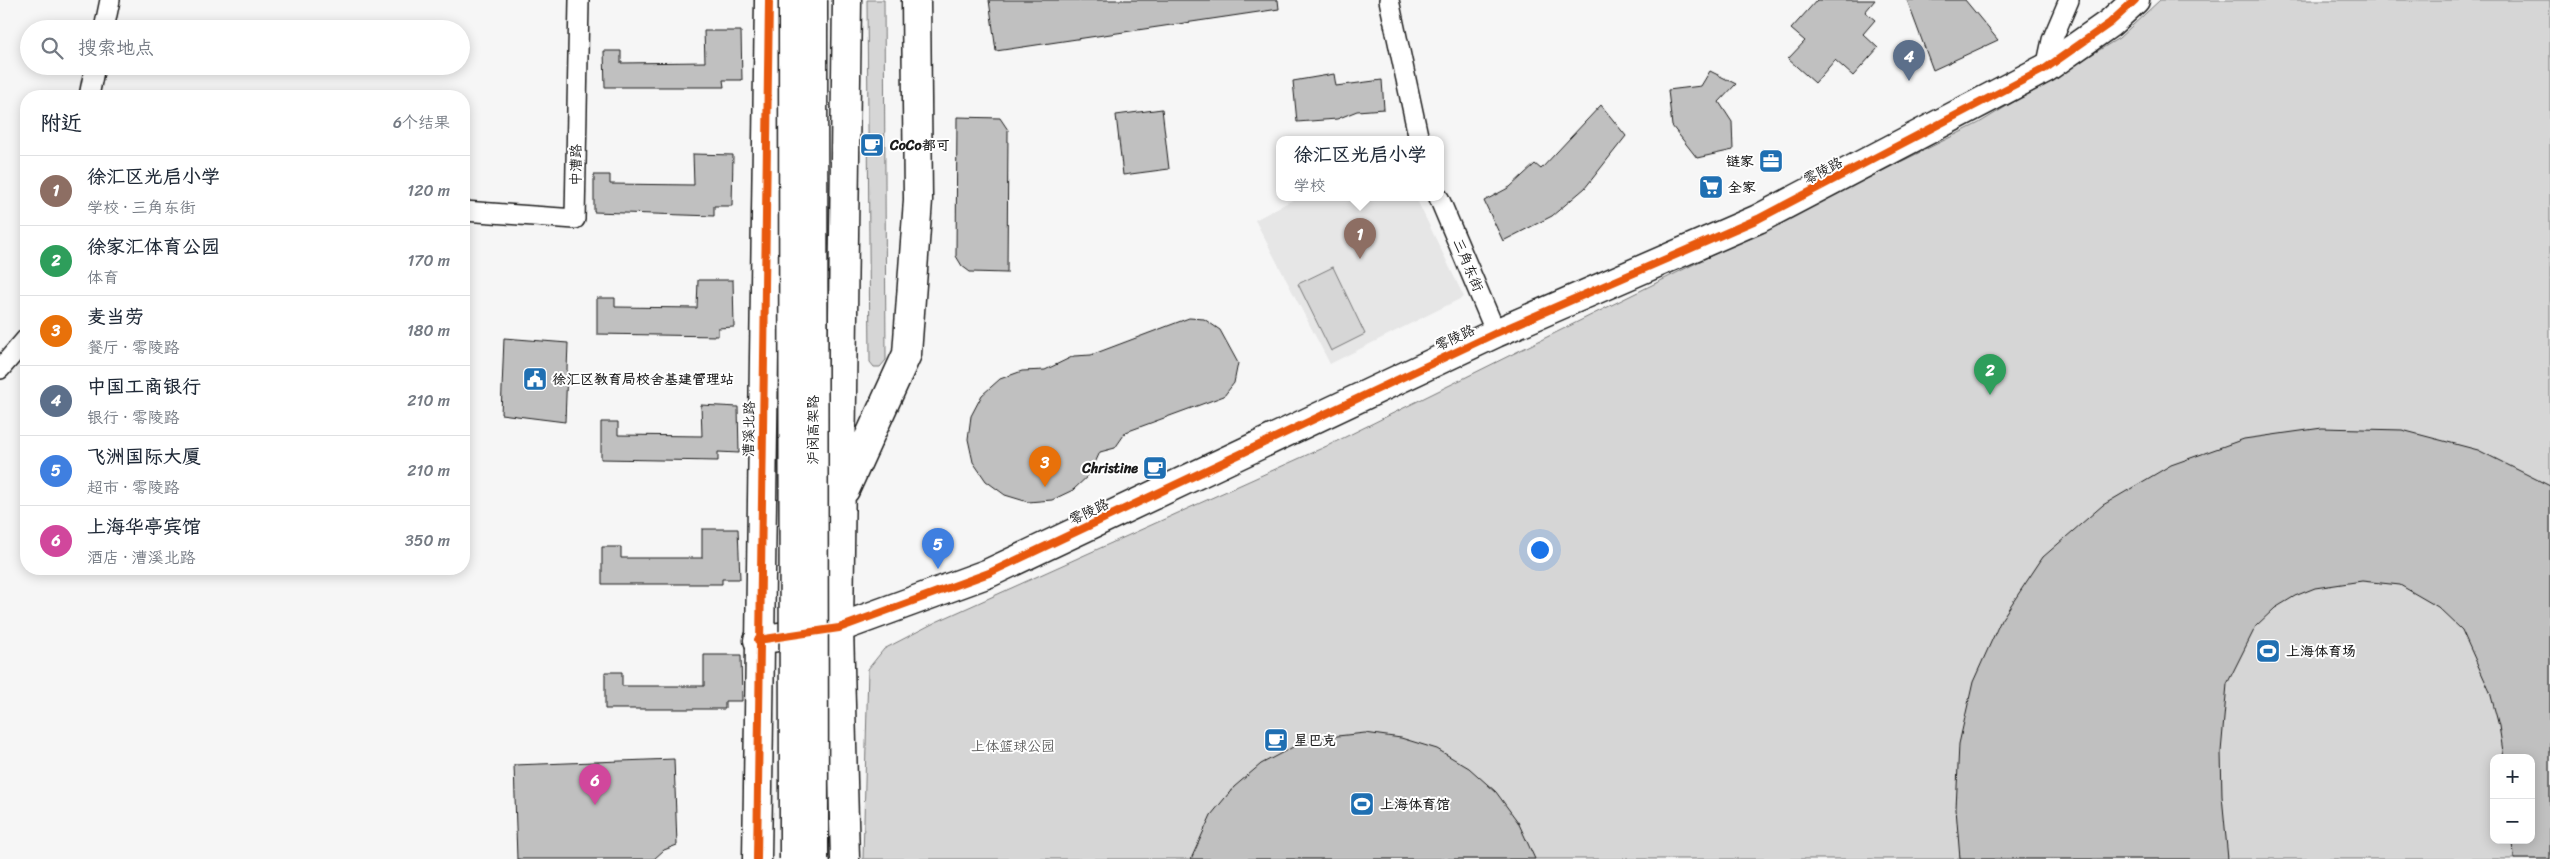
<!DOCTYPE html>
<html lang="zh">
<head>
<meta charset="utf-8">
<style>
	:root { --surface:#fff; --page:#f2f2f3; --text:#1f2937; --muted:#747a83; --line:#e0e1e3; --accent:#1f6fb2 }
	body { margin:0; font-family:Sriracha,"LXGW WenKai TC",sans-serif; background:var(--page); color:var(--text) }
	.controls { position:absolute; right:15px; bottom:15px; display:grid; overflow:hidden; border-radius:10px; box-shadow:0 2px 12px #0003 }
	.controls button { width:45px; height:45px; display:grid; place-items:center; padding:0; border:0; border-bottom:1px solid var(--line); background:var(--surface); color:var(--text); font:25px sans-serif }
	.you { position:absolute; left:1539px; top:549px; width:18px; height:18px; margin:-12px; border:4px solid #fff; border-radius:50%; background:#1a73e8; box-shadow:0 0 0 8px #1a73e833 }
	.badge { display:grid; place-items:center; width:32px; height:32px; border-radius:50%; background:var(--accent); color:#fff; font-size:16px; font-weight:700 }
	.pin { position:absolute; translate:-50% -41px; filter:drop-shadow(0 1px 2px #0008) }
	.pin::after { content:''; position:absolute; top:26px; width:18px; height:15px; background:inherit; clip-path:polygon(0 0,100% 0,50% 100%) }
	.popup { position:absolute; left:1276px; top:136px; width:168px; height:65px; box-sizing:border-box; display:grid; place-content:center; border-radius:10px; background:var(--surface); filter:drop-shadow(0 1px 4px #0005); font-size:16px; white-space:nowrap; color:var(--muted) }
	.popup b { font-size:19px; color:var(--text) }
	.popup::after { content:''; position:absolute; left:50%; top:100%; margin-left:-10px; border:10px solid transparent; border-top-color:var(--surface) }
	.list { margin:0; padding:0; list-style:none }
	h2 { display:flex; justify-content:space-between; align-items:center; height:65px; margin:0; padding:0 20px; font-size:21px }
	h2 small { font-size:16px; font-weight:400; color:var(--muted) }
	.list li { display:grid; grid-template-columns:32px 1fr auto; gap:15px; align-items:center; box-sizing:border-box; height:70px; padding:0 20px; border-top:1px solid var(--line) }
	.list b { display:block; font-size:19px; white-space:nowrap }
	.list p { margin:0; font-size:16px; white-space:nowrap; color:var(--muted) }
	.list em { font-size:16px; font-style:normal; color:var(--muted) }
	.icon { flex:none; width:28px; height:28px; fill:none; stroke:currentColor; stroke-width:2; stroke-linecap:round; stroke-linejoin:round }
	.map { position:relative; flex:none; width:2550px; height:859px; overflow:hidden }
	.search { position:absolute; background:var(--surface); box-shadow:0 2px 12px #0003; left:20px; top:20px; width:450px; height:55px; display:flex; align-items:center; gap:12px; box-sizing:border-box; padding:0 18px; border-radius:28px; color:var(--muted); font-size:19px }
	.panel { position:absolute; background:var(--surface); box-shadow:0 2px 12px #0003; left:20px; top:90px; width:450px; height:485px; border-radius:20px }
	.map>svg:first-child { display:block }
	.built { fill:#e6e6e6 }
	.green { fill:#d6d6d6; stroke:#797979; fill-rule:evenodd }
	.building { fill:#c0c0c0; stroke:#1c1c1c }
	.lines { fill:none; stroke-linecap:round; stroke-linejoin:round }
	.street-casing { stroke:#1c1c1c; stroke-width:22 }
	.secondary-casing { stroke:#1c1c1c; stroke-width:31 }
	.primary-casing { stroke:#1c1c1c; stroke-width:31 }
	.street { stroke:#fff; stroke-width:19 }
	.secondary { stroke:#fff; stroke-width:28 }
	.primary { stroke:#fff; stroke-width:28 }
	.highway-bridge-casing { stroke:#1c1c1c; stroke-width:31; stroke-linecap:butt }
	.highway-bridge { stroke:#fff; stroke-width:28 }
	.cycleway-casing { stroke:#fff; stroke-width:11 }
	.cycleway { stroke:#e8590c; stroke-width:8 }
	.labels { text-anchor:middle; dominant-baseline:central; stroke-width:4; stroke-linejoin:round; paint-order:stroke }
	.poi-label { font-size:14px; font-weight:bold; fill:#1c1c1c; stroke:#fff; text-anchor:start }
	.street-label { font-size:14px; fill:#1c1c1c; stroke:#fff }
	.park-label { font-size:14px; fill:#5d5d5d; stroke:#fff }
</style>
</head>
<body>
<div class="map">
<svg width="2550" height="859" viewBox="0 0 2550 859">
	<rect width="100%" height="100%" fill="#f6f6f6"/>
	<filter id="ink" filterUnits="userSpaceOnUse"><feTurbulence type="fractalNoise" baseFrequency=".02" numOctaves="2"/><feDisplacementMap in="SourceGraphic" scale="10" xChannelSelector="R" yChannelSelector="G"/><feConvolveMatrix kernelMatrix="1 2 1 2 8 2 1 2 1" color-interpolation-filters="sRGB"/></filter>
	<g filter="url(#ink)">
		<path class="built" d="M1296,198H1416L1464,297L1330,364L1255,220Z"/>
		<path class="green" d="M867,0H884L886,360L880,367H874L870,362Z
			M2160,0H2550V859H863L868,669L884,649L936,622L1329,445L1979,123L2119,38ZM2494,758H2531V840H2494Z
			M1333,267L1365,334L1331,351L1298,284Z"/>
		<path class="building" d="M989,0H1278L1279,9L996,51Z
			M1817,0H1875L1865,12L1875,20L1863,34L1878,48L1853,76L1835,60L1815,83L1788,59L1805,41L1791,29Z
			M1907,0H1965L1998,40L1933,70Z
			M704,31H741L742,80H723L724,87H605L604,51H621V63L705,62Z
			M1710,71L1736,84L1719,102L1732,122L1733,150L1697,158L1672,126L1668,90L1701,86Z
			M1334,74L1336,86L1382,80L1384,109L1357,111L1337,119L1297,122L1293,81Z
			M1601,105L1626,136L1585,188L1552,216L1503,241L1484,201L1510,187L1535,164L1541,169Z
			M1162,109L1169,169L1123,175L1116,115Z
			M957,117L1000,118L1008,130L1007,273L970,272L962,266L956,256Z
			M693,154L733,155L732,206H714V216L594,212V175H610V184L694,185Z
			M698,280H733L734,327L718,328V336L597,334V298H615V307L697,308Z
			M1189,318L1204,319L1220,330L1238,363L1234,383L1224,396L1126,432L1115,448L1100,452L1090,474L1073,490L1052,500L1028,502L1005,495L986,481L973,462L968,439L971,416L982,395L1000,379L1022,371L1045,370L1074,356L1091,355Z
			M504,338L568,343L565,422L501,414Z
			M701,405L738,407L739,453L718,452V461L601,459V422H618V435L702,436Z
			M2322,428L2402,430L2478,450L2550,486V859H2514L2513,840H2531V758H2504L2499,726L2490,692L2462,630L2438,607L2400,585L2362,581L2315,588L2295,596L2275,608L2256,626L2227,684L2221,752L2222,796L2228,859H1960L1956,809L1959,744L1973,682L2001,620L2043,557L2103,505L2171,465L2244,439Z
			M702,529H738L740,579H722V584H602V547H621V558H702Z
			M704,655H741L742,701H725V709H605V672H622V686H704Z
			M1365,733L1401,738L1437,749L1469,768L1496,792L1518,822L1535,859H1191L1211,815L1234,787L1261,764L1293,747L1328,737Z
			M674,759L677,845L664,850L654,859H517L514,765Z"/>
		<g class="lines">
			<defs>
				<path id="street" d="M1389,0L1419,140
					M104,29L110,0
					M2046,68L2052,40L2069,0
					M89,96L95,66
					M1439,198L1496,333
					M464,211L575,219L579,0
					M0,369L26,339"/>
				<path id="secondary" d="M758,640L839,628L989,573L1496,333L1758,219L2046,68L2110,23L2135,0"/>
				<path id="primary" d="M845,490L907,354L918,200L916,0
					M757,859L769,0
					M845,859L839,628L847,0"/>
			</defs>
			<use href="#street" class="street-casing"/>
			<use href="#secondary" class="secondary-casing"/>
			<use href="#primary" class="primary-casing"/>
			<use href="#street" class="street"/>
			<use href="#secondary" class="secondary"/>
			<use href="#primary" class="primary"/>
			<defs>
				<path id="highway-bridge" d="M793,0L794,859
					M813,0L814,859"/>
			</defs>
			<use href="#highway-bridge" class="highway-bridge-casing"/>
			<use href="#highway-bridge" class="highway-bridge"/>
			<defs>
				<path id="cycleway" d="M758,640L839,628L989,573L1496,333L1758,219L2046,68L2110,23L2135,0
					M757,859L769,0"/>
			</defs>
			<use href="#cycleway" class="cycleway-casing"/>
			<use href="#cycleway" class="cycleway"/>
		</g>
	</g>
	<defs>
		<symbol id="cafe-square" viewBox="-11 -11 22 22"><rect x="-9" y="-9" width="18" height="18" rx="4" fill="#1f6fb2" stroke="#fff"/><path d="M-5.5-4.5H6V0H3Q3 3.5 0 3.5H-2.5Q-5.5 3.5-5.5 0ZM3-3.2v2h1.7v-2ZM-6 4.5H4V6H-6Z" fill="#fff"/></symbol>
		<symbol id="office-square" viewBox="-11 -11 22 22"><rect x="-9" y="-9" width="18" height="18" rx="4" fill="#1f6fb2" stroke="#fff"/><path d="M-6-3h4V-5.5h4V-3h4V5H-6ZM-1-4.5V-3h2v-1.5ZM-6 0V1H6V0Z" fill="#fff"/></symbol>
		<symbol id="supermarket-square" viewBox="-11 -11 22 22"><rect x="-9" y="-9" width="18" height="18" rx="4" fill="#1f6fb2" stroke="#fff"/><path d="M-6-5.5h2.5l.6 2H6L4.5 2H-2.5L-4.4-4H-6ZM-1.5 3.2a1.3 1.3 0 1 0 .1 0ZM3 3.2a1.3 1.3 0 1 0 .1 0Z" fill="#fff"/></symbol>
		<symbol id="civic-square" viewBox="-11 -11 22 22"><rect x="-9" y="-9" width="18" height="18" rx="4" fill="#1f6fb2" stroke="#fff"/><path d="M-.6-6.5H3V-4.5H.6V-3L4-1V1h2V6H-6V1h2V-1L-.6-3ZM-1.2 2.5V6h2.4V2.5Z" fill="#fff"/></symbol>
		<symbol id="stadium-square" viewBox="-11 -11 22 22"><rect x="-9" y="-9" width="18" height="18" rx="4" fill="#1f6fb2" stroke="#fff"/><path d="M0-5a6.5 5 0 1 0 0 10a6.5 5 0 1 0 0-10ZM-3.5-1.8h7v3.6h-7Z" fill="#fff"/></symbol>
	</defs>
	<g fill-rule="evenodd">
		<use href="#cafe-square" x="858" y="131" width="28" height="28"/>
		<use href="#office-square" x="1757" y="147" width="28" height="28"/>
		<use href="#supermarket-square" x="1697" y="173" width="28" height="28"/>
		<use href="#civic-square" x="521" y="365" width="28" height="28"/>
		<use href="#cafe-square" x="1141" y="454" width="28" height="28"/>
		<use href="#stadium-square" x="2254" y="637" width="28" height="28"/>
		<use href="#cafe-square" x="1262" y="726" width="28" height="28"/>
		<use href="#stadium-square" x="1348" y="790" width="28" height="28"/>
	</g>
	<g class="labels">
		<g class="poi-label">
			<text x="890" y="145">CoCo都可</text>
			<text x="1754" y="161" text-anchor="end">链家</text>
			<text x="1728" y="187">全家</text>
			<text x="552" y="379">徐汇区教育局校舍基建管理站</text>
			<text x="1138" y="468" text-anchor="end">Christine</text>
			<text x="2286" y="651">上海体育场</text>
			<text x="1294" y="740">星巴克</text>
			<text x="1380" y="804">上海体育馆</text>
		</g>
		<g class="street-label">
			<text transform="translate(576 165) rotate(-89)">中漕路</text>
			<text transform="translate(1823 171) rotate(-28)">零陵路</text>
			<text transform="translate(1468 265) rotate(67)">三角东街</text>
			<text transform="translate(1455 338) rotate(-25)">零陵路</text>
			<text transform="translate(749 429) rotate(-89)">漕溪北路</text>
			<text transform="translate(813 430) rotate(-90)">沪闵高架路</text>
			<text transform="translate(1089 512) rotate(-25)">零陵路</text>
		</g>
		<g class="park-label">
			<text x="1013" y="746">上体篮球公园</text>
		</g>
	</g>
</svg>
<div class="controls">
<button>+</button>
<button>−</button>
</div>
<div class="you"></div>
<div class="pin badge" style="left:1360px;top:259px;background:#8d6e63">1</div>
<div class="popup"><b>徐汇区光启小学</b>学校</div>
<div class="pin badge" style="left:1990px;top:395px;background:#2e9e5b">2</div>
<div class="pin badge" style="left:1045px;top:487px;background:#e8710a">3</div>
<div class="pin badge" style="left:1909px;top:81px;background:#5c6f8a">4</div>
<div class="pin badge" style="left:938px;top:569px;background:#3f7fe0">5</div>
<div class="pin badge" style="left:595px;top:805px;background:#d1479c">6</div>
<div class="search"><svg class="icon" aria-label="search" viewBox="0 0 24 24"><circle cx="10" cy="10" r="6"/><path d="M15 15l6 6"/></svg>搜索地点</div>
<section class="panel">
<h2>附近<small>6个结果</small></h2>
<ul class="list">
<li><span class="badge" style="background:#8d6e63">1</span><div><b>徐汇区光启小学</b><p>学校 · 三角东街</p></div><em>120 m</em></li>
<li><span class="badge" style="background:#2e9e5b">2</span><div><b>徐家汇体育公园</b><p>体育</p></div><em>170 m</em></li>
<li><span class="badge" style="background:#e8710a">3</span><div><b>麦当劳</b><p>餐厅 · 零陵路</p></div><em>180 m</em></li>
<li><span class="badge" style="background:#5c6f8a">4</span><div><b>中国工商银行</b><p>银行 · 零陵路</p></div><em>210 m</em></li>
<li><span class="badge" style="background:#3f7fe0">5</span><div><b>飞洲国际大厦</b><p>超市 · 零陵路</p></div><em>210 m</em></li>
<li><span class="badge" style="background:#d1479c">6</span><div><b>上海华亭宾馆</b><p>酒店 · 漕溪北路</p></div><em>350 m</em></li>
</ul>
</section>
</div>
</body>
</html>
